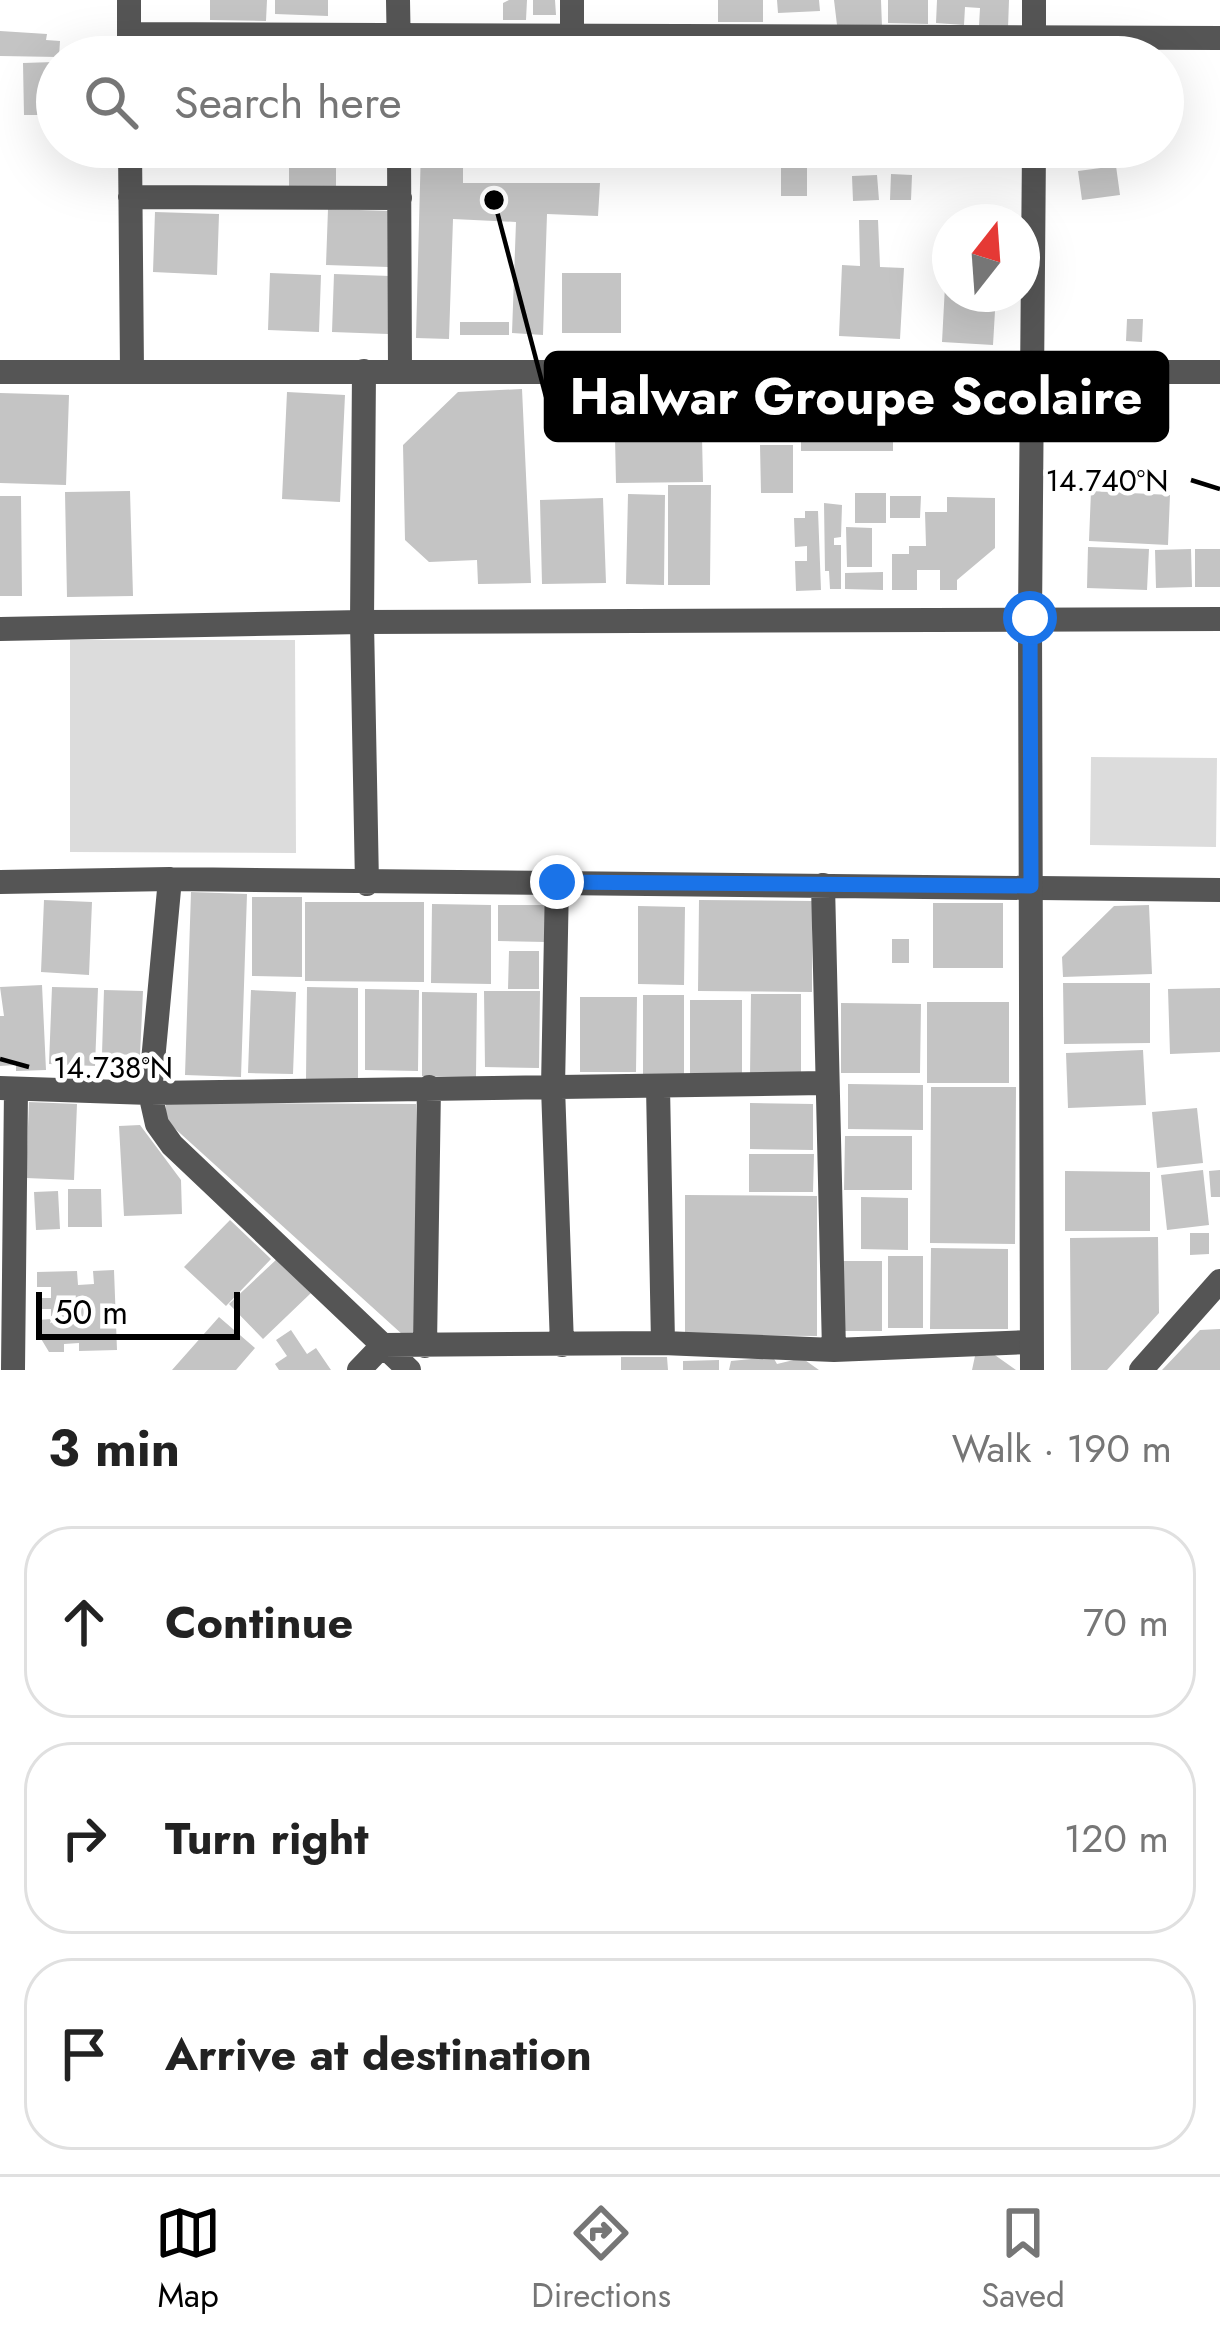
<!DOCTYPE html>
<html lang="en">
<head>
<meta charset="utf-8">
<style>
	:root { --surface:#fff; --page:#f2f2f2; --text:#222; --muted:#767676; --line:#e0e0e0; --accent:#000 }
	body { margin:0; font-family:Jost,sans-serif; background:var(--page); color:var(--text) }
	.compass { position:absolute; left:932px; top:204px; width:108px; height:108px; border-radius:50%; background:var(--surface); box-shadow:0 12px 48px #0002; rotate:17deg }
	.scale { position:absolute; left:36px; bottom:30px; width:204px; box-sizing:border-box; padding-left:12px; border:6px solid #000; border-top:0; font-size:33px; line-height:42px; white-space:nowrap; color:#000; -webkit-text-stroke:9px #fff; paint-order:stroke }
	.stop { position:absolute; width:36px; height:36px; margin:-27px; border:9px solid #1a73e8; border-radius:50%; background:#fff }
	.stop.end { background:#1a73e8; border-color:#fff; box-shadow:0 3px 12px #0008 }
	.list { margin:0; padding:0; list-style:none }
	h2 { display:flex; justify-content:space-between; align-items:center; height:156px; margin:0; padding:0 48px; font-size:51px }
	h2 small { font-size:39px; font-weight:400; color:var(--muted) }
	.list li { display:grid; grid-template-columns:78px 1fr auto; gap:36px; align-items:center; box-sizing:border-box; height:192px; margin:0 24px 24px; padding:0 24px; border:3px solid var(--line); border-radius:48px }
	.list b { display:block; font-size:45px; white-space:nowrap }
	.list em { font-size:39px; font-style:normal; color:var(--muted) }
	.icon { flex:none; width:66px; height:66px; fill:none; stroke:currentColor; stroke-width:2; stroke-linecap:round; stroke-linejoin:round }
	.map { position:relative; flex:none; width:1220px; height:1370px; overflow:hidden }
	.search { position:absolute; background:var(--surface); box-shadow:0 12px 48px #0002; left:36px; right:36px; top:36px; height:132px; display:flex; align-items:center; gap:30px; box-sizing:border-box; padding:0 42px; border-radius:66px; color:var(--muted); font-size:45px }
	.sheet { height:804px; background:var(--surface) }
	nav { display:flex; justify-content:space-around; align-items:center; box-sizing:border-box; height:168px; border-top:3px solid var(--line); background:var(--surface); font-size:33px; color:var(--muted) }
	nav a { display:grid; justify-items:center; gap:6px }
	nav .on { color:var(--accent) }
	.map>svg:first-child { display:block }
	.green { fill:#dcdcdc }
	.building { fill:#c4c4c4 }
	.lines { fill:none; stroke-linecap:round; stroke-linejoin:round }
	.minor { stroke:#555; stroke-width:24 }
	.tertiary { stroke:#555; stroke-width:24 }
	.route { stroke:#1a73e8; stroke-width:15 }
	.ticks { fill:none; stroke:#000; stroke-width:4.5 }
	.ticks-label { font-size:30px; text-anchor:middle; fill:#000; stroke:#fff; stroke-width:9; stroke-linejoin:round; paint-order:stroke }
	.leader { fill:none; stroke:#000; stroke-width:4.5 }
	.callout-dot { fill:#000; stroke:#fff; stroke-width:4.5 }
	.callout { fill:#000; stroke:#000; stroke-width:4.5 }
	.callout-label { font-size:51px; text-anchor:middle; font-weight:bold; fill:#fff }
</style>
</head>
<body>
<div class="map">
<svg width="1220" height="1370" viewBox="0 0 1220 1370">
	<rect width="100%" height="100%" fill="#fff"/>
	<path class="green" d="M70,640H295L296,853L70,852Z
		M1091,757L1217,758L1216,847L1090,845Z"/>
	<path class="building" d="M210,0H267L266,21L210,20Z
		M275,0H328V16L275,14Z
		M509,0H527L526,20H503V3Z
		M533,0H555L556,15H533Z
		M718,0H763V22H718Z
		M777,0H819L820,11L778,13Z
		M834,0H881L882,27L837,25Z
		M888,0H928V24L888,23Z
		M937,0H1009L1008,28L979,26L980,8L965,7L964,25L936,23Z
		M0,31L47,34L46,40L60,41L59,57L0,56Z
		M178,39H201V57H178Z
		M248,42L294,43V57H248Z
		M1006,51V57H954V52Z
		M54,62V115H24L23,63Z
		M289,147H336V188L289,187Z
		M421,147H463V183H600L598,216L547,214L543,335L512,333L516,222L453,219L449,339L416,338Z
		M781,147H807V196H781Z
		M1116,166L1120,195L1082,200L1078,171Z
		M891,174L912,175L911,200H890Z
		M877,175L879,200L853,201L852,176Z
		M328,209L390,211L388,267L326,265Z
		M155,212L219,214L217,275L153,272Z
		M859,220H878L880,267L904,268L900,339L839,336L842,265L860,266Z
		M946,267L950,268V294H996L993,345L942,342Z
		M270,273L321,275L319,332L268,330Z
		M562,273H621V333H562Z
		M334,274L390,276L388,334L332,332Z
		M1127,319H1143L1142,342L1126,341Z
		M460,322H509V335H460Z
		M522,389L531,583L478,584L477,560L429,562L405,540L403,445L458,392Z
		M701,391L703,482L616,483L614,392Z
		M287,392L345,395L340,502L282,499Z
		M0,393L69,395L66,485L0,483Z
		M801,401L893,402V451H801Z
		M760,445H793V493H761Z
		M668,485H711L710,585H668Z
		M130,491L133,596L67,597L65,492Z
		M1091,491L1170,495L1168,545L1089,541Z
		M855,493H886V523H855Z
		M628,494L665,495L664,585L626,584Z
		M0,496H21L22,596H0Z
		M890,496H921L920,518H890Z
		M947,497L995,498V548L957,580V590H940V570H917V590H892V554H909V546H926L925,512H947Z
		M603,498L606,583L542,584L540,500Z
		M824,503L842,505L841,537L834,538V545H841V589H830L829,571H825Z
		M805,511H818L821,590L796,591L795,561H807V546L795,547L794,518H805Z
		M846,527L872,528V567H847Z
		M1088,547L1149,549L1147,590L1087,588Z
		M1191,549L1192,587L1156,588L1155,550Z
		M1195,549H1220V587H1195Z
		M883,572V590L845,589V573Z
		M191,892L247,894L241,1077L185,1075Z
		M252,897H302V977L252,976Z
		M44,900L92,902L89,975L41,972Z
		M699,900L812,901V992L698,991Z
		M305,902H424V982L305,981Z
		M933,903H1003V968H933Z
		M432,904L491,905V984L431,983Z
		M498,905H546V942L498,941Z
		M1149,905L1152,974L1063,977L1062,957L1114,906Z
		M638,906L685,907L684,985L638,984Z
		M892,939H909V963H892Z
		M509,951H539V989H508Z
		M1063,983H1150V1043L1064,1044Z
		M42,985L46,1070L16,1071V1065L0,1066V1016H4L0,987Z
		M52,987L98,988L95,1066L49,1064Z
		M307,987L358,988V1080H306Z
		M1220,988V1052L1170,1054L1168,989Z
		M365,989L419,990L418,1071L365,1070Z
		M104,990L143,991L140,1055L102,1054Z
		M251,990L296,992L293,1074L248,1073Z
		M484,991H540L539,1068L485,1067Z
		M422,992L477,993L476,1077L422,1076Z
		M751,994H801V1076H750Z
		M643,995H684V1076L643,1075Z
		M580,997H637L636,1072H580Z
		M690,1000H742V1074H690Z
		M927,1002H1009V1083H927Z
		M841,1003L921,1004L920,1073H841Z
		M1143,1050L1146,1105L1068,1108L1066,1053Z
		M848,1084L923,1085V1130L848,1129Z
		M931,1087H1016L1015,1244L930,1243Z
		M29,1102L77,1104L74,1180L26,1178Z
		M166,1103L416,1104V1335H403L171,1125H166Z
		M750,1103L813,1104V1150L750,1149Z
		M1197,1108L1203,1163L1157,1168L1152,1112Z
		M140,1125L181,1180L182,1214L124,1216L119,1126Z
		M845,1136H912V1190H844Z
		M749,1154H814L813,1192H749Z
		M1203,1170L1209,1225L1167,1230L1161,1175Z
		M1220,1170V1197H1211L1209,1171Z
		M1065,1171L1150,1172V1231H1065Z
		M68,1189H101L102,1227H68Z
		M58,1191L60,1229L36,1230L34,1192Z
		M685,1195L817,1196V1336L685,1335Z
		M861,1197L908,1198V1250L861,1249Z
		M230,1220L271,1259L226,1306L184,1267Z
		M1190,1233H1209V1254L1190,1255Z
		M1158,1237L1159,1313L1107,1370H1071L1070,1238Z
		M931,1248L1008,1249V1329H930Z
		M888,1256H923V1328H888Z
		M278,1258L311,1293L263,1339L229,1304Z
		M843,1261H882V1331H842Z
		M114,1270L117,1350L79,1351V1343L64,1344V1352H49L37,1332L38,1320L51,1319V1309H38V1298H51V1287H37V1272L77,1271L78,1285L94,1284L93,1271Z
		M219,1317L255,1348L236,1370H172Z
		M1220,1329V1370H1162L1200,1330Z
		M291,1330L307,1354L316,1348L331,1370H279L275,1364L287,1356L276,1340Z
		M992,1353L1016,1370H972L975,1356Z
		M621,1357H667L668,1370H621Z
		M773,1357L777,1364L802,1358L819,1370H729L731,1361Z
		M719,1360V1370H683V1361Z"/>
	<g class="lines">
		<path class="minor" d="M129,0V57
			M398,0L399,57
			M129,34L1220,38
			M572,37V0
			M130,147L132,372
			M399,147L400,370
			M130,197L400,198
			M364,371L362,622L367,884
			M0,372H1220
			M0,629L362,622L1220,619
			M170,879L150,1093L157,1124L172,1145L409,1370
			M0,882L170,879L1220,890
			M557,882L553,1087L562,1345
			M823,885L834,1350
			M658,1087L663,1343
			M0,1088L150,1093L824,1083
			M425,1346L429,1087
			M13,1370L16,1089
			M359,1370L383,1345L663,1343L834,1350L1031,1342
			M1141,1370L1220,1281"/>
		<path class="tertiary" d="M1034,57V0
			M1032,1370L1030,618L1034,147"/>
	</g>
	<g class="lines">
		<path class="route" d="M557,882L1031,886L1030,618"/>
	</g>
	<path class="ticks" d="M1191,480L1220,489M0,1059L29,1067"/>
	<g class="ticks-label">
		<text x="1107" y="491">14.740°N</text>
		<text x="113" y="1078">14.738°N</text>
	</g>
	<path class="leader" d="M494 200L546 397"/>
	<circle class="callout-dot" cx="494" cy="200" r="12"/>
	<rect class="callout" x="546" y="353" width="621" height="87" rx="12"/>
	<g class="callout-label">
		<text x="856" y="414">Halwar Groupe Scolaire</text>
	</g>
</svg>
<svg class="compass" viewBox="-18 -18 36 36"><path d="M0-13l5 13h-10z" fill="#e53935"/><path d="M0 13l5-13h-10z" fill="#767676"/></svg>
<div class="scale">50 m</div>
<div class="stop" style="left:1030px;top:618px"></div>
<div class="stop end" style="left:557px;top:882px"></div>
<div class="search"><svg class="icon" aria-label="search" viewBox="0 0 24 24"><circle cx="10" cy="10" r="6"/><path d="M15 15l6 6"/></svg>Search here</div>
</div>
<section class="sheet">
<h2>3 min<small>Walk · 190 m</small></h2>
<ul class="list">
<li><svg class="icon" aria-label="ahead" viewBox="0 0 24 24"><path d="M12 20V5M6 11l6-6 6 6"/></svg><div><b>Continue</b></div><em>70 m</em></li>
<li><svg class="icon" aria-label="right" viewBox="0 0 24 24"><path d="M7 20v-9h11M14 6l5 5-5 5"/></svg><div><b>Turn right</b></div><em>120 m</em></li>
<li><svg class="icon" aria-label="arrive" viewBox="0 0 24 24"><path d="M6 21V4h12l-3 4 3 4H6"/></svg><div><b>Arrive at destination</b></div></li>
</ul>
</section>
<nav>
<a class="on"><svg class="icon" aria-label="map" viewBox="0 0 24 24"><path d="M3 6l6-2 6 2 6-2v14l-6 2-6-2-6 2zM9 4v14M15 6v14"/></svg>Map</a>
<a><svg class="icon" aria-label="directions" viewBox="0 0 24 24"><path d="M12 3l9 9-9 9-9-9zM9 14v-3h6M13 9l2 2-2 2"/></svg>Directions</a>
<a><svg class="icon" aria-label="saved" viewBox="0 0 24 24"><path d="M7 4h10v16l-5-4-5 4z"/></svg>Saved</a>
</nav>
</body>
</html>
